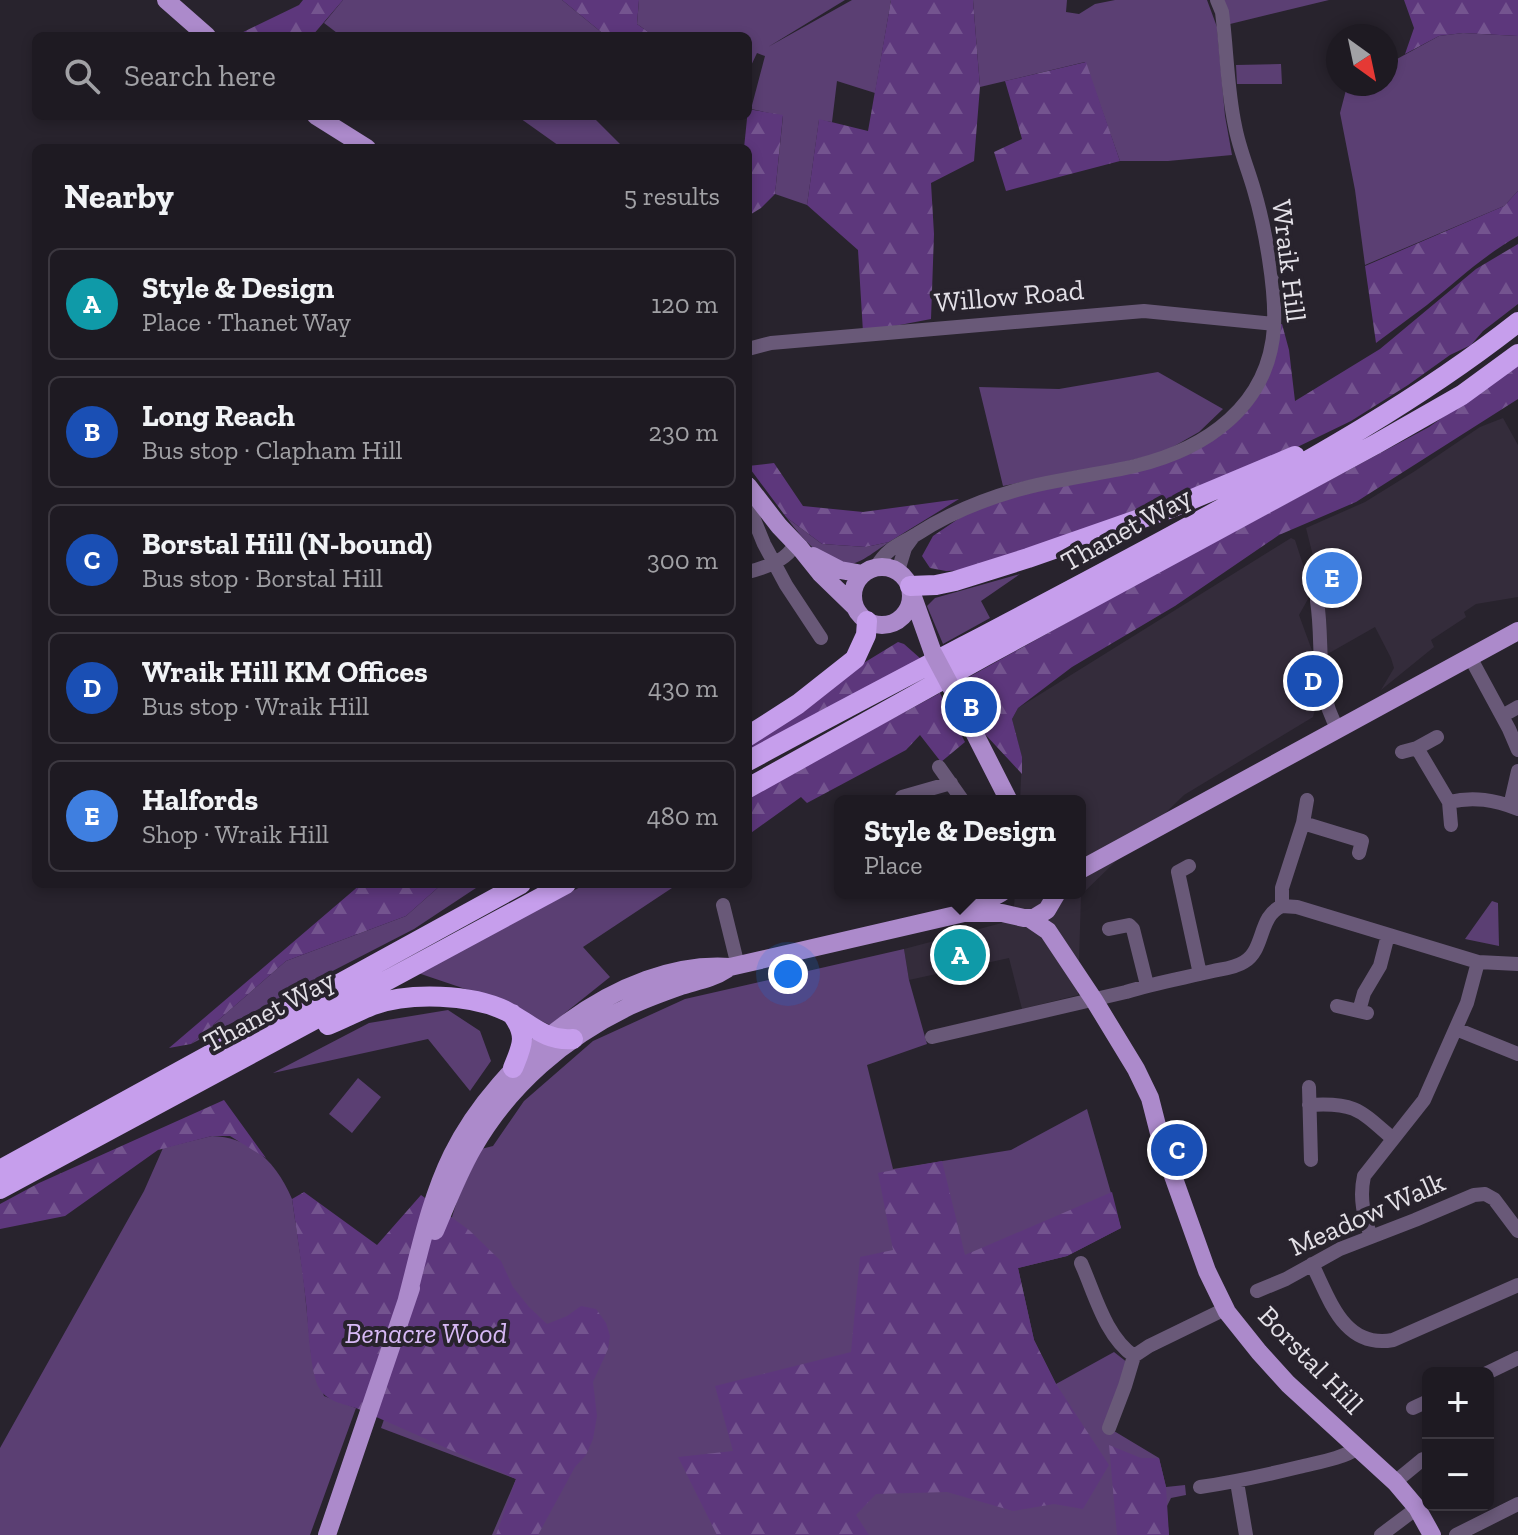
<!DOCTYPE html>
<html lang="en">
<head>
<meta charset="utf-8">
<style>
	:root { --surface:#1e1a22; --page:#26232a; --text:#f1f3f6; --muted:#a1a1a5; --line:#3c3840; --accent:#19d989 }
	body { margin:0; font-family:"Zilla Slab",serif; background:var(--page); color:var(--text) }
	.controls { position:absolute; right:24px; bottom:24px; display:grid; overflow:hidden; border-radius:12px; box-shadow:0 4px 12px #0003 }
	.controls button { width:72px; height:72px; display:grid; place-items:center; padding:0; border:0; border-bottom:2px solid var(--line); background:var(--surface); color:var(--text); font:40px sans-serif }
	.compass { position:absolute; left:1326px; top:24px; width:72px; height:72px; border-radius:50%; background:var(--surface); box-shadow:0 4px 12px #0003; rotate:147deg }
	.you { position:absolute; left:788px; top:974px; width:28px; height:28px; margin:-20px; border:6px solid #fff; border-radius:50%; background:#1a73e8; box-shadow:0 0 0 12px #1a73e833 }
	.badge { display:grid; place-items:center; width:52px; height:52px; border-radius:50%; background:var(--accent); color:#fff; font-size:26px; font-weight:700 }
	.pin { position:absolute; translate:-50% -50%; border:4px solid #fff; box-shadow:0 2px 8px #0006 }
	.popup { position:absolute; left:834px; top:795px; width:252px; height:104px; box-sizing:border-box; display:grid; place-content:center; border-radius:12px; background:var(--surface); filter:drop-shadow(0 2px 6px #0005); font-size:26px; white-space:nowrap; color:var(--muted) }
	.popup b { font-size:30px; color:var(--text) }
	.popup::after { content:''; position:absolute; left:50%; top:100%; margin-left:-16px; border:16px solid transparent; border-top-color:var(--surface) }
	.list { margin:0; padding:0; list-style:none }
	h2 { display:flex; justify-content:space-between; align-items:center; height:104px; margin:0; padding:0 32px; font-size:34px }
	h2 small { font-size:26px; font-weight:400; color:var(--muted) }
	.list li { display:grid; grid-template-columns:52px 1fr auto; gap:24px; align-items:center; box-sizing:border-box; height:112px; margin:0 16px 16px; padding:0 16px; border:2px solid var(--line); border-radius:12px }
	.list b { display:block; font-size:30px; white-space:nowrap }
	.list p { margin:0; font-size:26px; white-space:nowrap; color:var(--muted) }
	.list em { font-size:26px; font-style:normal; color:var(--muted) }
	.icon { flex:none; width:44px; height:44px; fill:none; stroke:currentColor; stroke-width:2; stroke-linecap:round; stroke-linejoin:round }
	.map { position:relative; flex:none; width:1518px; height:1535px; overflow:hidden }
	.search { position:absolute; background:var(--surface); box-shadow:0 4px 12px #0003; left:32px; top:32px; width:720px; height:88px; display:flex; align-items:center; gap:20px; box-sizing:border-box; padding:0 28px; border-radius:12px; color:var(--muted); font-size:30px }
	.panel { position:absolute; background:var(--surface); box-shadow:0 4px 12px #0003; left:32px; top:144px; width:720px; height:744px; border-radius:12px }
	.map>svg:first-child { display:block }
	.built { fill:#342c3b }
	.green { fill:#5b3f73 }
	.forest { fill:url(#forest-firs) }
	.lines { fill:none; stroke-linecap:round; stroke-linejoin:round }
	.minor { stroke:#695978; stroke-width:14 }
	.major { stroke:#ac8acb; stroke-width:18 }
	.highway { stroke:#c69eec; stroke-width:20 }
	.major-bridge { stroke:#ac8acb; stroke-width:18 }
	.labels { text-anchor:middle; dominant-baseline:central; stroke-width:8; stroke-linejoin:round; paint-order:stroke }
	.street-label { font-size:28px; fill:#e3e0e7; stroke:#28232d }
	.park-label { font-size:28px; font-style:italic; fill:#d7b9f5; stroke:#28232d }
</style>
</head>
<body>
<div class="map">
<svg width="1518" height="1535" viewBox="0 0 1518 1535">
	<defs>
		<pattern id="forest-firs" width="22" height="20" patternUnits="userSpaceOnUse" patternTransform="scale(2)"><rect width="22" height="20" fill="#5d377c"/><path d="M5 1l3.5 6h-7zM16 11l3.5 6h-7z" fill="#74548f"/></pattern>
	</defs>
	<rect width="100%" height="100%" fill="#28232d"/>
	<path class="built" d="M1503,418L1518,445V597L1476,604L1464,612L1466,617L1431,640L1434,647L1381,690L1394,668L1391,658L1375,627L1324,656L1318,576L1306,528L1365,502L1415,471L1480,427Z
		M1291,538L1295,540L1312,592L1299,615L1321,675L1318,699L1313,717L1184,795L1081,895L1078,995L1022,1009L1009,958L909,980L904,949L1013,920L1015,893H1080V801H1020L1022,758L1012,719L1018,708Z"/>
	<path class="green" d="M343,0H562L606,36H341L324,23Z
		M639,0H845L768,47L852,0H891L875,93L837,81L832,122L819,120L807,205L775,194L783,116L751,109L765,56L757,53L748,72V36H654L637,24Z
		M973,0H1067L1066,12L1079,14L1095,4L1115,0H1207L1217,27L1225,116L1232,155L1168,161H1120L1085,62L980,87Z
		M1220,0H1329L1226,25Z
		M1463,33L1518,36V191L1504,206L1365,265L1355,190L1340,113L1346,90L1355,84H1386V65L1439,36Z
		M1281,64L1282,84H1237L1236,65Z
		M517,116H592L624,148H562Z
		M1158,372L1223,409L1199,432L1164,452L1104,467L1075,471L1003,486L979,387L1059,389Z
		M786,517L822,544L866,547L889,542C880,548 861,563 851,564C825,568 800,535 786,517Z
		M1020,574L981,601L990,618L943,644L927,606L935,598Z
		M442,884H482L414,929L191,1044L286,961L406,916Z
		M586,884H678L583,947L610,977L550,1025L495,999L418,973Z
		M1492,901L1498,903L1499,946L1465,939Z
		M904,949L909,980L927,1044L867,1065L893,1169L1011,1150L1087,1109L1121,1228L1067,1256L1018,1268L1034,1340L1056,1384L1114,1352L1128,1363L1109,1428L1159,1458L1166,1487L1185,1485L1186,1495L1171,1498L1166,1508L1169,1535H492L516,1479L381,1428L425,1302L458,1198L481,1149L493,1146L524,1101L593,1041L685,999Z
		M448,1010L480,1031L491,1061L470,1091L428,1039L273,1073L369,1023Z
		M358,1078L381,1097L352,1133L329,1114Z
		M212,1136C252,1137 277,1164 292,1199L303,1274L311,1353L324,1396L356,1408L310,1535H0V1448L144,1191L163,1148Z"/>
	<path class="forest" d="M303,0H343L312,36H235L299,5Z
		M562,0H639L637,24L654,36H606Z
		M891,0H973L980,87L974,161L931,183L934,234L931,319L863,332L858,250L807,205L819,119L868,131Z
		M1404,0H1518V36L1463,33L1439,36L1405,54L1414,28Z
		M1086,62L1120,161L1006,191L994,152L1022,139L1005,81Z
		M748,109L783,115L775,194L761,208L748,216V148H744Z
		M1518,191V236C1483,256 1458,280 1427,305C1410,318 1393,330 1376,343L1365,266L1504,206Z
		M1518,244V304L1483,331L1471,345L1450,355L1408,385L1351,421L1285,453L1242,474L972,570L946,571L930,568L922,556L933,536L961,517L1005,498L1125,473L1232,425L1248,410L1263,387L1278,325L1282,324L1289,350L1295,401L1380,349L1476,269Z
		M1518,364V399L1356,502L1279,535L1175,606L1072,667L1018,708L1012,719L1022,757V774L983,732L960,682L1131,587L1429,427Z
		M774,463L803,506L863,512L959,499L889,542L866,547L822,544L786,517L748,466Z
		M898,642L904,644L921,659L748,754V743L844,675Z
		M940,693L965,742L941,762L920,735L906,750L807,803L801,797L748,835V797Z
		M361,884H442L406,916L286,961L191,1044L169,1048Z
		M224,1100L266,1158L230,1136H212L158,1150L65,1216L0,1229V1204L39,1183Z
		M942,1161L965,1255L1112,1192L1121,1228L1067,1256L1018,1268L1034,1340L1056,1384L1109,1465L1083,1509L1054,1504L1013,1511L947,1492L876,1494L856,1515L869,1535H717L678,1457L733,1451L715,1386L851,1352L860,1257L893,1250L878,1173Z
		M304,1192L377,1245L421,1195L469,1230L501,1261L513,1287L529,1307L547,1324L567,1316L581,1306L596,1309L606,1323L610,1336L608,1349L593,1382L597,1416L593,1439L586,1455L575,1467L538,1535H496L516,1479L356,1408C343,1404 326,1401 319,1388C310,1372 308,1324 306,1303C302,1268 297,1234 292,1199Z
		M1109,1445L1141,1458H1159L1166,1487L1169,1535H1117Z"/>
	<g class="lines">
		<path class="minor" d="M748,349L771,343L1144,311L1274,324
			M751,512L764,544L786,585L821,638
			M876,567C888,547 899,545 917,534C948,514 982,500 1017,490C1056,479 1096,475 1135,466C1206,449 1269,406 1274,327C1276,289 1265,227 1254,190C1248,169 1239,148 1235,126C1227,89 1227,50 1222,12L1217,0
			M898,571L905,548L913,537
			M748,572C764,568 789,560 795,543
			M1317,601C1324,645 1314,690 1338,729
			M1470,657L1509,729L1518,750
			M1502,716L1518,707
			M1417,748L1449,802L1451,825
			M1402,752L1417,748L1437,737
			M939,767L963,801
			M902,797L951,783
			M1449,802C1474,796 1495,800 1518,809
			M1510,806L1518,771
			M1303,823L1362,841L1359,853
			M1189,866L1178,872L1200,974
			M723,905L738,966
			M1282,906L1297,907L1478,962L1518,964
			M1109,929L1129,925L1133,929L1147,985
			M1337,1006L1367,1013
			M1359,1011L1364,993L1380,966L1388,935
			M1456,1029L1518,1054
			M932,1037L1126,992C1154,983 1184,978 1213,971C1222,969 1235,968 1244,962C1265,950 1258,916 1282,906V888L1303,823L1307,800
			M1309,1087L1311,1160
			M1309,1105C1355,1102 1360,1110 1393,1139
			M1371,1237C1364,1216 1359,1199 1364,1176L1424,1100L1467,1003L1478,962
			M1081,1263C1095,1294 1105,1336 1134,1356
			M1312,1264C1330,1300 1344,1349 1393,1340L1518,1285
			M1257,1291L1286,1279L1340,1249L1415,1220L1474,1195L1485,1194L1494,1199L1518,1231
			M1134,1356L1149,1346L1225,1309
			M1487,1373L1518,1358
			M1413,1408L1428,1401
			M1109,1428L1125,1386L1134,1356
			M1237,1482L1246,1535
			M1395,1482L1423,1459
			M1200,1487C1234,1482 1266,1475 1299,1467C1319,1462 1341,1459 1358,1448
			M1381,1535L1417,1508
			M1456,1535L1518,1504"/>
		<path class="major" d="M166,0L207,36
			M316,116L367,148
			M748,486L779,526L800,548L820,573L855,607
			M813,556L840,570L863,574
			M853 596a29 29 0 1 1 58 0a29 29 0 1 1-58 0Z
			M912,594L933,653
			M951,687L1009,801
			M1080,870L1518,631
			M971,910L1001,893
			M1029,918L1048,931L1094,1000L1136,1069L1150,1098L1162,1145L1207,1271L1227,1312L1259,1352L1288,1384L1395,1482L1417,1508L1432,1535
			M435,1231C447,1203 458,1174 473,1148C509,1085 565,1037 630,1006C647,998 664,992 681,986C697,981 712,979 727,969
			M407,1299C420,1250 430,1200 452,1155C498,1061 620,959 730,967L964,913H1002L1024,918H1034L1047,910L1057,893
			M327,1535L411,1288"/>
		<path class="highway" d="M910,586L936,585L955,581L1028,558L1171,508L1295,456
			M748,736L798,704L855,659L866,635L867,621
			M748,761C897,680 1049,603 1199,521C1309,461 1419,400 1518,322
			M748,788L985,656L1376,444L1462,395L1518,354
			M512,1014C528,1036 522,1046 513,1068
			M328,1025C343,1019 358,1011 373,1005C410,992 471,994 506,1011C529,1023 546,1042 573,1039
			M0,1170L521,884
			M0,1189L566,884"/>
		<path class="major-bridge" d="M933,653L951,687"/>
	</g>
	<g class="labels">
		<g class="street-label">
			<text transform="translate(1289 261) rotate(83)">Wraik Hill</text>
			<text transform="translate(1009 296) rotate(-5)">Willow Road</text>
			<text transform="translate(1126 529) rotate(-29)">Thanet Way</text>
			<text transform="translate(269 1011) rotate(-28)">Thanet Way</text>
			<text transform="translate(1367 1214) rotate(-24)">Meadow Walk</text>
			<text transform="translate(1311 1360) rotate(46)">Borstal Hill</text>
		</g>
		<g class="park-label">
			<text x="426" y="1333">Benacre Wood</text>
		</g>
	</g>
</svg>
<div class="controls">
<button>+</button>
<button>−</button>
</div>
<svg class="compass" viewBox="-18 -18 36 36"><path d="M0-13l5 13h-10z" fill="#e53935"/><path d="M0 13l5-13h-10z" fill="#a1a1a5"/></svg>
<div class="you"></div>
<div class="pin badge" style="left:960px;top:955px;background:#0f9aa8">A</div>
<div class="popup"><b>Style &amp; Design</b>Place</div>
<div class="pin badge" style="left:971px;top:707px;background:#1a4fb4">B</div>
<div class="pin badge" style="left:1177px;top:1150px;background:#1a4fb4">C</div>
<div class="pin badge" style="left:1313px;top:681px;background:#1a4fb4">D</div>
<div class="pin badge" style="left:1332px;top:578px;background:#3f7fe0">E</div>
<div class="search"><svg class="icon" aria-label="search" viewBox="0 0 24 24"><circle cx="10" cy="10" r="6"/><path d="M15 15l6 6"/></svg>Search here</div>
<section class="panel">
<h2>Nearby<small>5 results</small></h2>
<ul class="list">
<li><span class="badge" style="background:#0f9aa8">A</span><div><b>Style &amp; Design</b><p>Place · Thanet Way</p></div><em>120 m</em></li>
<li><span class="badge" style="background:#1a4fb4">B</span><div><b>Long Reach</b><p>Bus stop · Clapham Hill</p></div><em>230 m</em></li>
<li><span class="badge" style="background:#1a4fb4">C</span><div><b>Borstal Hill (N-bound)</b><p>Bus stop · Borstal Hill</p></div><em>300 m</em></li>
<li><span class="badge" style="background:#1a4fb4">D</span><div><b>Wraik Hill KM Offices</b><p>Bus stop · Wraik Hill</p></div><em>430 m</em></li>
<li><span class="badge" style="background:#3f7fe0">E</span><div><b>Halfords</b><p>Shop · Wraik Hill</p></div><em>480 m</em></li>
</ul>
</section>
</div>
</body>
</html>
